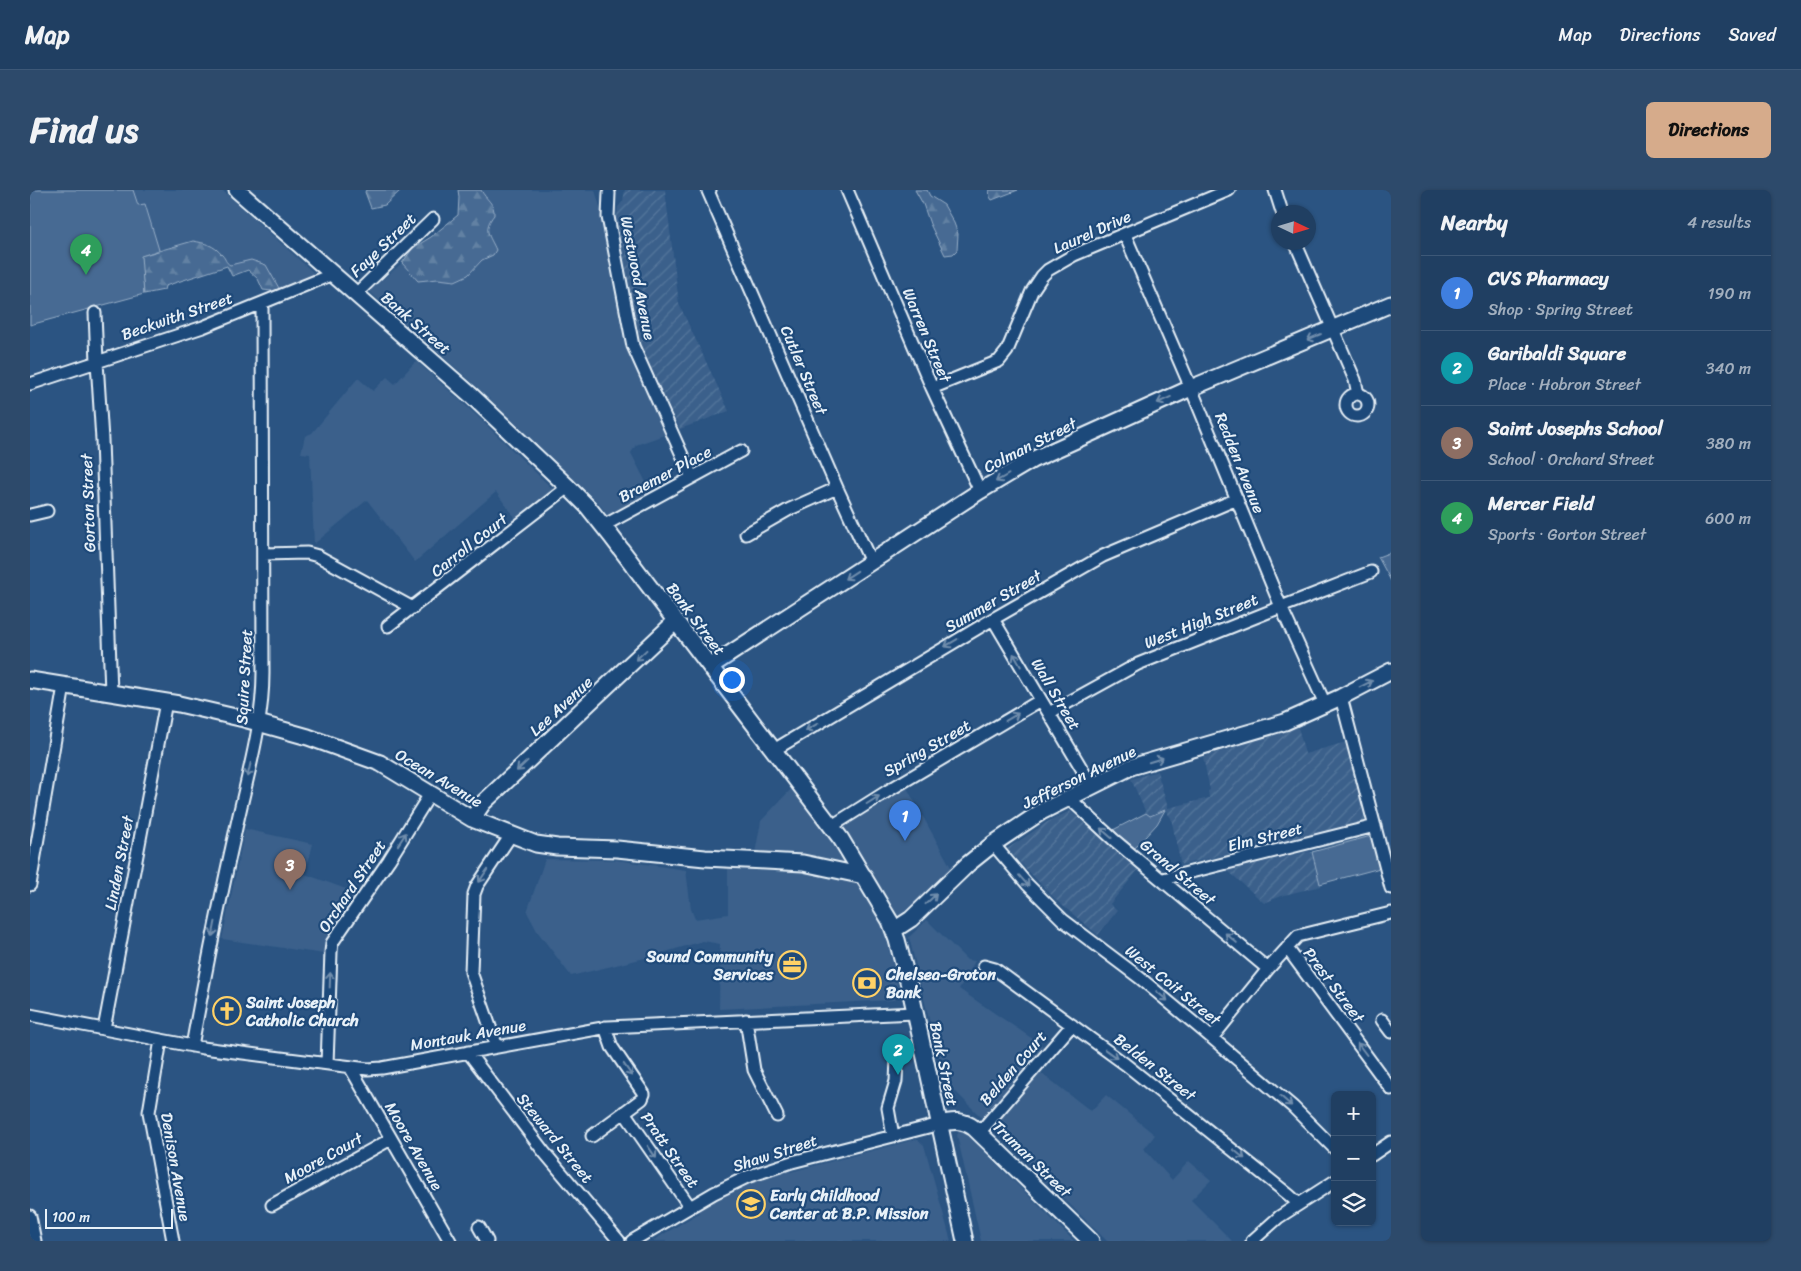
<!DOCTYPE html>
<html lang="en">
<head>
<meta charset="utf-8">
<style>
	:root { --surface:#203f62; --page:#2d4a6b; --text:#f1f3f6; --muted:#a2afbe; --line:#3d5877; --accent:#d6ab8b }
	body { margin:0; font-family:Sriracha,sans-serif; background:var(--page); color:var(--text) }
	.controls { position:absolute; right:15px; bottom:15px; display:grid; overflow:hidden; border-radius:8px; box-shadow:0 1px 4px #0004 }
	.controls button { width:45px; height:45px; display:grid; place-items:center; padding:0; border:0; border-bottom:1px solid var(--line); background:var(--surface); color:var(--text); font:25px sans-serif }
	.compass { position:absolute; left:1241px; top:15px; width:45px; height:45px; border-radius:50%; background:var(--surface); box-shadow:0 1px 4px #0004; rotate:94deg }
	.scale { position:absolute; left:15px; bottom:12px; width:128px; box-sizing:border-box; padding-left:5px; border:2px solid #e8f1f8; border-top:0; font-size:14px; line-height:18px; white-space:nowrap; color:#e8f1f8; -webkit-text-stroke:4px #1f4a7a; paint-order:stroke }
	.you { position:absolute; left:701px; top:489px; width:18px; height:18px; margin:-12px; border:4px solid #fff; border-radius:50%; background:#1a73e8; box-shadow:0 0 0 8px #1a73e833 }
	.badge { display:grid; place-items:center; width:32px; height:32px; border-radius:50%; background:var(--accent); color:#fff; font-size:16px; font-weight:700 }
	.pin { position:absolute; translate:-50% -41px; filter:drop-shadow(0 1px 2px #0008) }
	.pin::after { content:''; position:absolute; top:26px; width:18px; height:15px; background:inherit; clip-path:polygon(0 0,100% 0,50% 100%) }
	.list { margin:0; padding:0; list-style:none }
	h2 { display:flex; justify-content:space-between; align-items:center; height:65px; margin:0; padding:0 20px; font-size:21px }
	h2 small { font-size:16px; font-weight:400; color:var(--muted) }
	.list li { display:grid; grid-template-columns:32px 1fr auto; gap:15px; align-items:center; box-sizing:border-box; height:75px; padding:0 20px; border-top:1px solid var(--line) }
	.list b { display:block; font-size:19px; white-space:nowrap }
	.list p { margin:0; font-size:16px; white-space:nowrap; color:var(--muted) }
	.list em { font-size:16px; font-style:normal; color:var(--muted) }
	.icon { flex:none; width:28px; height:28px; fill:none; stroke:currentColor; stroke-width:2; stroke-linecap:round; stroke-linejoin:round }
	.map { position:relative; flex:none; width:1361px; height:1051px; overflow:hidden; border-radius:8px }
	header { display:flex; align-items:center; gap:30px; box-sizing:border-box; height:70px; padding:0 25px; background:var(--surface); border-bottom:1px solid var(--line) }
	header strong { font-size:24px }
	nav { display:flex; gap:28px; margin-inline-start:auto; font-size:18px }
	.intro { display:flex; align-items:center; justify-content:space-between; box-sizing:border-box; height:120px; padding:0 30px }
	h1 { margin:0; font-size:35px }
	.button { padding:12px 22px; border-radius:8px; background:var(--accent); color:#111; font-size:18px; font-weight:700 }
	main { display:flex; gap:30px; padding:0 30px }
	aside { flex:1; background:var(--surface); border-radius:8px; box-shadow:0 1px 4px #0004 }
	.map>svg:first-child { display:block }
	.built { fill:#3a608b }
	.industrial { fill:url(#industrial-furrows) }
	.green { fill:#476b93; stroke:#98aec6 }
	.forest { fill:url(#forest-firs); stroke:#98aec6 }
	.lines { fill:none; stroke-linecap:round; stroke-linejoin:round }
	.minor-casing { stroke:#e8f1f8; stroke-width:15 }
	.major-casing { stroke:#e8f1f8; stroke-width:19 }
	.minor { stroke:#1f4a7a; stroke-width:11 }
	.major { stroke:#1f4a7a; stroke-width:15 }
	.oneway { stroke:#6f8dac }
	.labels { text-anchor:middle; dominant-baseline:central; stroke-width:4.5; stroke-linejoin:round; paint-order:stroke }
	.street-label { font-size:16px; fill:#e8f1f8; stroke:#1f4a7a }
	.poi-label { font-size:16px; font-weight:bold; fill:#e8f1f8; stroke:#1f4a7a; text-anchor:start }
</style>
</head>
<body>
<header>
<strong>Map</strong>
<nav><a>Map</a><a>Directions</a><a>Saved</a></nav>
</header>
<div class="intro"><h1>Find us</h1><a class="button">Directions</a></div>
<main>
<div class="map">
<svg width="1361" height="1051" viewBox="0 0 1361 1051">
	<defs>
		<pattern id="industrial-furrows" width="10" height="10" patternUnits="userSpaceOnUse" patternTransform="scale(1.25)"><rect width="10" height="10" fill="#3a608b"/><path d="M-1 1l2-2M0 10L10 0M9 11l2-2" fill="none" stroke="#56779c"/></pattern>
		<pattern id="forest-firs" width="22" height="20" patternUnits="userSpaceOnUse" patternTransform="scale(1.25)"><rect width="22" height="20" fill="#476b93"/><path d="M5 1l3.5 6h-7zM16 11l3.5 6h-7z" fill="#6281a3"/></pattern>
	</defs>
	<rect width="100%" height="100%" fill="#2b5482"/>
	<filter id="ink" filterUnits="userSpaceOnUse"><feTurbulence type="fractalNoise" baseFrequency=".02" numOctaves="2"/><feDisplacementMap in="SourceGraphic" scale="10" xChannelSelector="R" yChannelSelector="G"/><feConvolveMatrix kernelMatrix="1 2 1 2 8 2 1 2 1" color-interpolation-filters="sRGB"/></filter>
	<g filter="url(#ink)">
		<path class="built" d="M103,0H192L284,83L250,100L236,75L221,70L197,76L163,51L129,60L115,14L108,15Z
			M451,0H565L576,38L597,161L637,244L606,255L601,263L621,302L578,326L568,312L445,195L339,101L372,73L383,87L394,91L408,89L425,91L438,85L452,70L463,65L465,58L459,48L458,37L459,32L464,25L462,14L453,5Z
			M386,171L444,223L527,303L488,332L466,302L385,372L337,310L284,354L280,264L271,263L275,246L282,243L328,188L343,201L357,187L365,194Z
			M876,596L923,681L854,738L868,797L864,810L689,819L690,754L673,751L615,768L541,786L507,741L497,722L515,669L587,670L656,680L661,719L665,729L698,724V679H722L731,631L762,598L785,630L814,634Z
			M215,639L283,654L275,684L327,703L295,751L294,764L192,749Z
			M897,730L937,770L945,771L929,799L1016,858L953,929L920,896L909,870L879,747Z
			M1010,882L1061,921L1076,905L1125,945L1114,959L1142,990L1159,971L1181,990L1161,1010L1202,1051H1077L961,937Z
			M933,941L1013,1020L1044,1051H951L927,945L929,942Z
			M887,949L894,955L921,1051H622L669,1023L668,1018L699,1002L729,989L759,980L760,982Z"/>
		<path class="industrial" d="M595,0H635L649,114L699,221L650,239L610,158L586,29L588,17L593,11Z
			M1268,537L1275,564L1316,552L1337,632L1151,675L1141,628L1135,620L1120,626L1116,623L1101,589L1127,581L1138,618L1179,608L1178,601L1180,600L1173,567Z
			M1040,621L1109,679L1080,714L1087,721L1068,745L1027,711L977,659L1017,632Z
			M1281,661L1291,696L1254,705L1234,713L1197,680Z"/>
		<path class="green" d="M0,0H103L108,15L115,14L129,60L112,66L114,104L0,135Z
			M1361,362V391L1348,367Z
			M1135,620L1127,634L1105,658L1083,640L1116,623L1120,626Z
			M1341,646L1350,678L1290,694L1282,662Z"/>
		<path class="forest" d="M336,0H371L355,15L341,18L335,2Z
			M428,0H451C456,10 465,13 464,25C452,40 460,46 466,60L463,65L452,70L438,85L425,91L408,89L388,91L372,73L383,58L401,47L428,25L429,7Z
			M885,0H897L900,6L914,15L924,33L928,44L927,60L923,64L915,65L900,34L893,14Z
			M959,0H988L962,10L960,7Z
			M163,51C175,53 184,55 192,65C196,69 195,72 200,75L221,70L236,75L250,100L242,101L233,100L228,89L218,80L202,86L197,76L135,96L134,100L114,104L111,66Z"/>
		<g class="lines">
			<defs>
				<path id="minor" d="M680,0L678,1L807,298L841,372
					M817,0L902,198L950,301
					M1245,0L1252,22
					M579,3L578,27L603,156L662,287
					M1095,45L1161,198L1251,417L1295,514
					M1265,52L1325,190L1328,204
					M326,104L403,29
					M65,123L67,172L72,250L81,503
					M0,194L173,137L303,84
					M902,198L969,171L977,161L1002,101L1012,86L1018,80L1044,65L1199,0
					M1316 215a11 11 0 1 1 22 0a11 11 0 1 1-22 0Z
					M0,325L17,321
					M573,336L711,261
					M716,344L760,319L807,298
					M233,364L277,363L288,366L383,418
					M963,429L1062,596
					M358,436L538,297
					M1311,507L1361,698
					M1019,523L1108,474L1251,417L1341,382
					M744,560L963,429L1073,366L1207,309
					M1039,608L1084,650L1238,779
					M802,636L856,602L1011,510
					M963,654L997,694L1033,730L1110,788L1182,848L1263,917L1305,959
					M1133,689L1345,636
					M0,695L34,496
					M1257,758L1361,899
					M954,776L965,779L1095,874L1259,1005L1269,1014
					M0,825L173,858L338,879L352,878L578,837L885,823
					M716,830L724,880L747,926
					M1352,830L1361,842
					M74,839L136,512
					M1182,848L1238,779L1268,746L1361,723
					M131,850L119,922L143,1051
					M162,856C175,785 189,714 205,643C216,590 233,537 233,483L232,113
					M467,857L441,782L444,704L447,696L481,645
					M438,862L514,962L589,1051
					M297,874L301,762L302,753L359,670L400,604
					M320,877L420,1051
					M594,922L660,1017
					M949,943L1042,835
					M562,946L612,909L614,904L582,857L575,837
					M863,946L858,918L866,891L867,869
					M1342,965L1361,952
					M242,1015L361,949
					M0,1026L5,1051
					M449,1037L457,1051
					M602,1051L684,1003L717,987L762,972L910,934
					M1222,1051L1249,1027L1305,991"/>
				<path id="major" d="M207,0L442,206L538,297L558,317L581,346L811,649L860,731L867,750L880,799L935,1051
					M681,476L950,301L1002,270L1161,198L1361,114
					M0,490L149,514L214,529L278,547L350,573L442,629L506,654L527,657L587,659L675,668L773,673L834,686
					M442,629L453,613L646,431
					M864,740L881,729L938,674L963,654L1011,622L1101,577L1255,532L1311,507L1361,481
					M910,934C923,930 933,930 944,938L1061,1051"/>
			</defs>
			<use href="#minor" class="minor-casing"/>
			<use href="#major" class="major-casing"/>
			<use href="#minor" class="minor"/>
			<use href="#major" class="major"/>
		</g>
		<defs><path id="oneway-shaft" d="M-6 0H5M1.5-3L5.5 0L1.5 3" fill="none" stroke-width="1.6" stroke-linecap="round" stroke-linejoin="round" transform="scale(1.25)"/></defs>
		<g class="oneway">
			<use href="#oneway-shaft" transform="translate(1284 147) rotate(157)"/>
			<use href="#oneway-shaft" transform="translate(1134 210) rotate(156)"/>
			<use href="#oneway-shaft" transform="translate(972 288) rotate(150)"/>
			<use href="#oneway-shaft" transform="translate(821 385) rotate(147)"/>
			<use href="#oneway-shaft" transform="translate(921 453) rotate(149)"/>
			<use href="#oneway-shaft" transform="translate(611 465) rotate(137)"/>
			<use href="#oneway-shaft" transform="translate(987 470) rotate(-120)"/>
			<use href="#oneway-shaft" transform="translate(1336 494) rotate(-27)"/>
			<use href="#oneway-shaft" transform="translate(982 527) rotate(-31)"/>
			<use href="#oneway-shaft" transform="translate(782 537) rotate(149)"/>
			<use href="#oneway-shaft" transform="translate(1126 570) rotate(-17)"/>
			<use href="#oneway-shaft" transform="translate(492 576) rotate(137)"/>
			<use href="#oneway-shaft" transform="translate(219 580) rotate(103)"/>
			<use href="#oneway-shaft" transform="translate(843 610) rotate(-32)"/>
			<use href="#oneway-shaft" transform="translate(1076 643) rotate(-139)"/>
			<use href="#oneway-shaft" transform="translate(372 649) rotate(-57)"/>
			<use href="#oneway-shaft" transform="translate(453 686) rotate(124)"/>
			<use href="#oneway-shaft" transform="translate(994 691) rotate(49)"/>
			<use href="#oneway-shaft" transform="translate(901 709) rotate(-43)"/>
			<use href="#oneway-shaft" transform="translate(184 739) rotate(101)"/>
			<use href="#oneway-shaft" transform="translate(1201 748) rotate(-140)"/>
			<use href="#oneway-shaft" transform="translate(300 790) rotate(-88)"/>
			<use href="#oneway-shaft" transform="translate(1132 806) rotate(40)"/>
			<use href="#oneway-shaft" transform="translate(1332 859) rotate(-127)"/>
			<use href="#oneway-shaft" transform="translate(1081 864) rotate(36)"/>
			<use href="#oneway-shaft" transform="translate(598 880) rotate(55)"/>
			<use href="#oneway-shaft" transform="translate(1256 911) rotate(41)"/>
			<use href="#oneway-shaft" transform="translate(622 962) rotate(55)"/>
			<use href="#oneway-shaft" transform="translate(1209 964) rotate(39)"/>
		</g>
	</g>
	<defs>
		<symbol id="office-ring" viewBox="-11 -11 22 22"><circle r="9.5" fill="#1f4a7a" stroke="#ffd166" stroke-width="1.5"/><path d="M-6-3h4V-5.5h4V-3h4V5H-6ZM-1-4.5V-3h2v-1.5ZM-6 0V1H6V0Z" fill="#ffd166"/></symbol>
		<symbol id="bank-ring" viewBox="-11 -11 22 22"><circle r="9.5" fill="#1f4a7a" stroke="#ffd166" stroke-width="1.5"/><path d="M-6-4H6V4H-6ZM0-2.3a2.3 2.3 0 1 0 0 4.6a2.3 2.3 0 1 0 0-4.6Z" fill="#ffd166"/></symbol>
		<symbol id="church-ring" viewBox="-11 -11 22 22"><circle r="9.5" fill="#1f4a7a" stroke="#ffd166" stroke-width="1.5"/><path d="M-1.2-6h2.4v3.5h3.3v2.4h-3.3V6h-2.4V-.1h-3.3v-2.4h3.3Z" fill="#ffd166"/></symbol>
		<symbol id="school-ring" viewBox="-11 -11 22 22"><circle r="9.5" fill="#1f4a7a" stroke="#ffd166" stroke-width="1.5"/><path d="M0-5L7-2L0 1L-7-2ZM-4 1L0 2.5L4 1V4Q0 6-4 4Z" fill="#ffd166"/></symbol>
	</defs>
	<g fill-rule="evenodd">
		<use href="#office-ring" x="746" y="759" width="32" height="32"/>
		<use href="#bank-ring" x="821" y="777" width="32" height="32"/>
		<use href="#church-ring" x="181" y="805" width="32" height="32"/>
		<use href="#school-ring" x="705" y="998" width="32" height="32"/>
	</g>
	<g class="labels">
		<g class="street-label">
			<text transform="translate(1062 42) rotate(-24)">Laurel Drive</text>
			<text transform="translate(353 55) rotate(-44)">Faye Street</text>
			<text transform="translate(608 88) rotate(79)">Westwood Avenue</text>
			<text transform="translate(147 126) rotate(-19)">Beckwith Street</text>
			<text transform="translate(386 133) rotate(41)">Bank Street</text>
			<text transform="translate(897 145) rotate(67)">Warren Street</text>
			<text transform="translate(774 180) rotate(67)">Cutler Street</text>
			<text transform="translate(1000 255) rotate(-27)">Colman Street</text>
			<text transform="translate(1210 273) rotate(68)">Redden Avenue</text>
			<text transform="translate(635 284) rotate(-28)">Braemer Place</text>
			<text transform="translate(58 313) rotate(-92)">Gorton Street</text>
			<text transform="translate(439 355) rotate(-38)">Carroll Court</text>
			<text transform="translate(963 411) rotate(-30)">Summer Street</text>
			<text transform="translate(666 429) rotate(53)">Bank Street</text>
			<text transform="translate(1171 431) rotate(-22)">West High Street</text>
			<text transform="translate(214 487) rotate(-87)">Squire Street</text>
			<text transform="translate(1026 504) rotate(59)">Wall Street</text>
			<text transform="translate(531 516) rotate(-43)">Lee Avenue</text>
			<text transform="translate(897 558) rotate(-30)">Spring Street</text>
			<text transform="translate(1049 587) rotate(-26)">Jefferson Avenue</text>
			<text transform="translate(409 588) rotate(31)">Ocean Avenue</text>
			<text transform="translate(1235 647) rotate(-14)">Elm Street</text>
			<text transform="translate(89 673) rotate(-79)">Linden Street</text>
			<text transform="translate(1148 682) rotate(40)">Grand Street</text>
			<text transform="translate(322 696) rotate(-56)">Orchard Street</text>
			<text transform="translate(1143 795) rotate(39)">West Coit Street</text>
			<text transform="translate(1304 795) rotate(53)">Prest Street</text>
			<text transform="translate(438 845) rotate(-10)">Montauk Avenue</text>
			<text transform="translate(914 874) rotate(78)">Bank Street</text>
			<text transform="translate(1125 877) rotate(38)">Belden Street</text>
			<text transform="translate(983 878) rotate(-49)">Belden Court</text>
			<text transform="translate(525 948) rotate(51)">Steward Street</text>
			<text transform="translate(384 956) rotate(60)">Moore Avenue</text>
			<text transform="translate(640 960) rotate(55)">Pratt Street</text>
			<text transform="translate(745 963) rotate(-18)">Shaw Street</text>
			<text transform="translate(293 968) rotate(-29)">Moore Court</text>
			<text transform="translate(1002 969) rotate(44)">Truman Street</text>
			<text transform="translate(146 977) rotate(80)">Denison Avenue</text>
		</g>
		<g class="poi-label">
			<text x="743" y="766" text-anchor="end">Sound Community<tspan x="743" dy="18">Services</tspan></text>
			<text x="856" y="784">Chelsea-Groton<tspan x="856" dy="18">Bank</tspan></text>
			<text x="216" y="812">Saint Joseph<tspan x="216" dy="18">Catholic Church</tspan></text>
			<text x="740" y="1005">Early Childhood<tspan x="740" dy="18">Center at B.P. Mission</tspan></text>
		</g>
	</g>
</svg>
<div class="controls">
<button>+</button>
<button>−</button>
<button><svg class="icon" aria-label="layers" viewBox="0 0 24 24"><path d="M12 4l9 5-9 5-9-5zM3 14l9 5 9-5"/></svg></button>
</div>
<svg class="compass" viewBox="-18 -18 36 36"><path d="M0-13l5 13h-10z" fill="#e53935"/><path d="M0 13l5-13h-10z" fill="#a2afbe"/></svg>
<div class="scale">100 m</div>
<div class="you"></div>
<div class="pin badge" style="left:875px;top:651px;background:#3f7fe0">1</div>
<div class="pin badge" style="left:868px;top:885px;background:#0f9aa8">2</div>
<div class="pin badge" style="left:260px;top:700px;background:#8d6e63">3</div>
<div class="pin badge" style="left:56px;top:85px;background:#2e9e5b">4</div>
</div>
<aside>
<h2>Nearby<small>4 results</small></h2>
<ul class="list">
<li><span class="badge" style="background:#3f7fe0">1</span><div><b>CVS Pharmacy</b><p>Shop · Spring Street</p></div><em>190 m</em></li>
<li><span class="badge" style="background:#0f9aa8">2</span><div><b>Garibaldi Square</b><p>Place · Hobron Street</p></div><em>340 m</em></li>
<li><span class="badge" style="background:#8d6e63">3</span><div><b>Saint Josephs School</b><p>School · Orchard Street</p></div><em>380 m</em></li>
<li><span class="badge" style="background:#2e9e5b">4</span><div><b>Mercer Field</b><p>Sports · Gorton Street</p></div><em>600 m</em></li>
</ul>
</aside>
</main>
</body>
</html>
